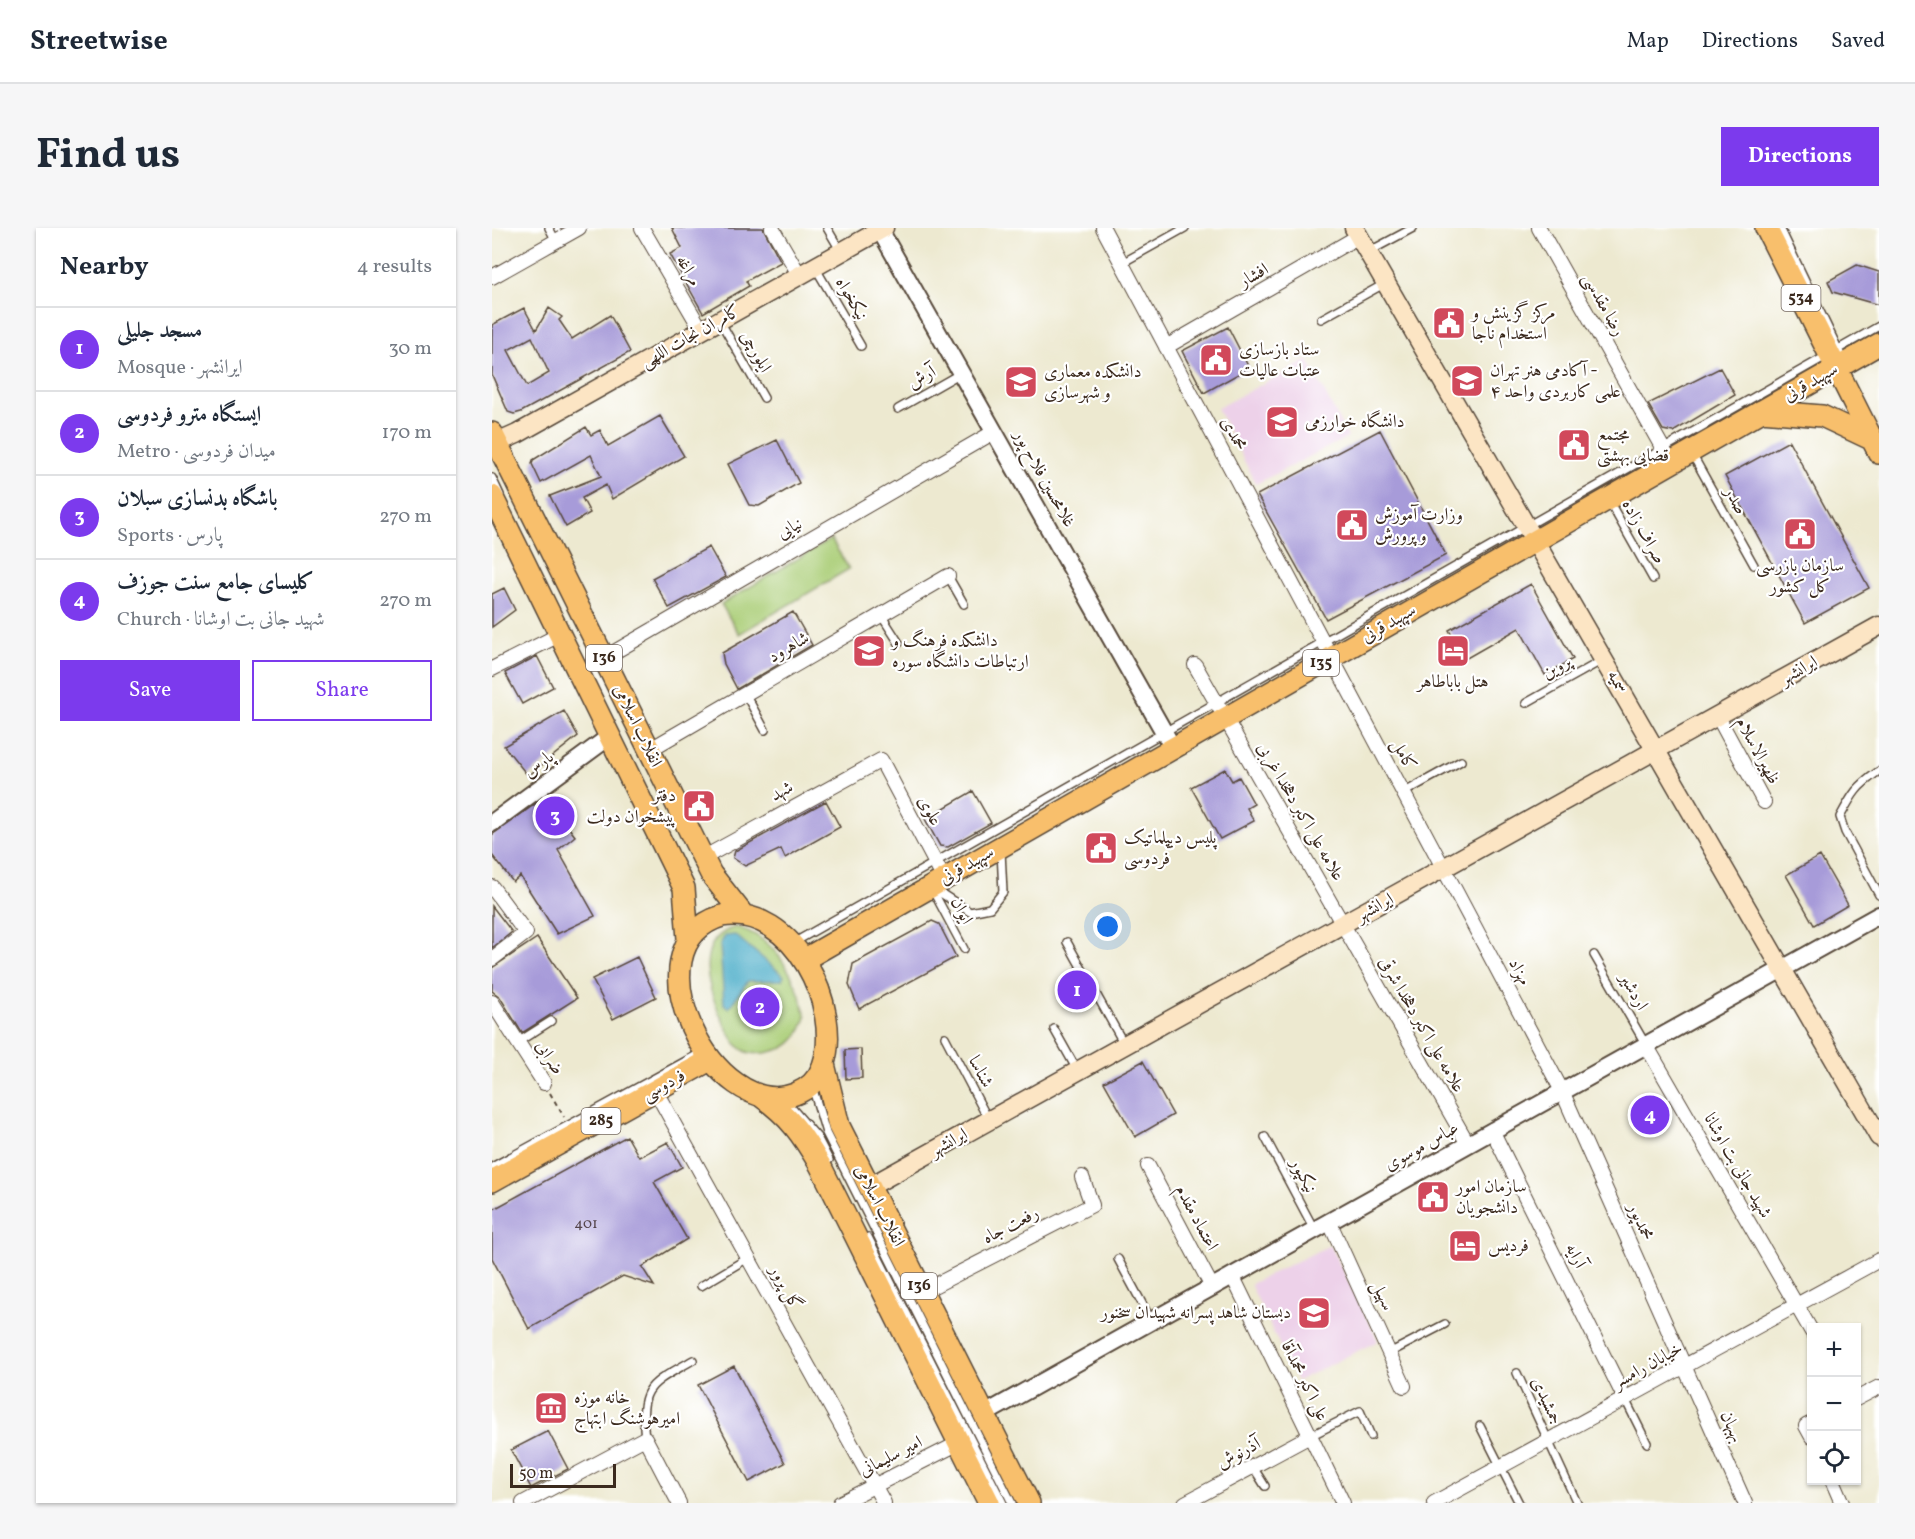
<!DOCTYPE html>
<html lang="en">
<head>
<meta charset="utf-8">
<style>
	:root { --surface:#fff; --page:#f6f6f7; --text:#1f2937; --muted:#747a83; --line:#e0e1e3; --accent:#7c3aed }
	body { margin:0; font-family:Vollkorn,Amiri,serif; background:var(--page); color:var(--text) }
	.controls { position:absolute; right:18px; bottom:18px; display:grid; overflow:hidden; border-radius:0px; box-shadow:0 2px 4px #0004 }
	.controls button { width:54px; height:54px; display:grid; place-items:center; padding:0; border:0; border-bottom:2px solid var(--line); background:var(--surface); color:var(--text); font:30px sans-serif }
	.scale { position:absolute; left:18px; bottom:15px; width:106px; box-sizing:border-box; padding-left:6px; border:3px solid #3b2a1e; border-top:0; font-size:16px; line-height:21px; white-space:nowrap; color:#3b2a1e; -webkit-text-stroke:4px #fff; paint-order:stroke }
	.you { position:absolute; left:616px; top:699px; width:21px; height:21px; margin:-15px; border:4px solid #fff; border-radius:50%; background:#1a73e8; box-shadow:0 0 0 9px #1a73e833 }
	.badge { display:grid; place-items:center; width:39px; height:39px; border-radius:50%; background:var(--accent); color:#fff; font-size:20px; font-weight:700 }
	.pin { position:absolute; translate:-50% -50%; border:3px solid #fff; box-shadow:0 2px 6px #0006 }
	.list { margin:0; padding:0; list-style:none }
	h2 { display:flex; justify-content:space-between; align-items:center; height:78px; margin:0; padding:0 24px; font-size:26px }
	h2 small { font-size:20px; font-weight:400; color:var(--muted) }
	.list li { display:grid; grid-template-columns:39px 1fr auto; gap:18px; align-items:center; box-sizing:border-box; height:84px; padding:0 24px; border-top:2px solid var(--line) }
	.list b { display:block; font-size:22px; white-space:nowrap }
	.list p { margin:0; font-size:20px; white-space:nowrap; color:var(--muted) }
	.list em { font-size:20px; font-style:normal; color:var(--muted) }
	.actions { display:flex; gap:12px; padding:18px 24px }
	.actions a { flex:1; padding:14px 0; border:2px solid var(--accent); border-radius:0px; text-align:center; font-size:21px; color:var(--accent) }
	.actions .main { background:var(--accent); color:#fff }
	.icon { flex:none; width:33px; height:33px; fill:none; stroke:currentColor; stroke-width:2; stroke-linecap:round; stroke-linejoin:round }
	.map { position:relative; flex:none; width:1387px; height:1275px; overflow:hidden; border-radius:0px }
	header { display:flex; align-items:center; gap:36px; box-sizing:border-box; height:84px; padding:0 30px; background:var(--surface); border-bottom:2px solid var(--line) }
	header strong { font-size:28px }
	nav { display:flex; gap:33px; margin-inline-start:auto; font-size:21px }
	.intro { display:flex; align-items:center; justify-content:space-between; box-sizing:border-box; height:144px; padding:0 36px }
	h1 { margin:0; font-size:42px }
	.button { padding:15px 27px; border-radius:0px; background:var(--accent); color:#fff; font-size:21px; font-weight:700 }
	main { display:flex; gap:36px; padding:0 36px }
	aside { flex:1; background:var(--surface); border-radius:0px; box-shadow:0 2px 4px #0004 }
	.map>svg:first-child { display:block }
	.built { fill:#edd1e9 }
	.green { fill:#aace77; stroke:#727c4a; stroke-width:1.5; fill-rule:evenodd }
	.water { fill:#48acc8; stroke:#426b73; stroke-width:1.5 }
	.building { fill:#a79bd9; fill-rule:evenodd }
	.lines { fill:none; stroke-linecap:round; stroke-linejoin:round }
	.service-casing { stroke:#564739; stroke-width:10 }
	.minor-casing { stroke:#564739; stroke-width:16 }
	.tertiary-casing { stroke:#564739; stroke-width:20 }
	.secondary-casing { stroke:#564739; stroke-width:21 }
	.primary-casing { stroke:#564739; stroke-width:24 }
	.path { stroke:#564739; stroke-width:2; stroke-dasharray:4.5 4.5; stroke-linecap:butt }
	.service { stroke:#fff; stroke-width:7 }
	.minor { stroke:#fff; stroke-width:14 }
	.tertiary { stroke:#fff; stroke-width:16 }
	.secondary { stroke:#fce5c4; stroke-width:18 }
	.primary { stroke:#f8bf6c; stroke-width:21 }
	.labels { text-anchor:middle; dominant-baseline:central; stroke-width:4.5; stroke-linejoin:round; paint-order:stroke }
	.number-label { font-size:15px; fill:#56464d }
	.shield { fill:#fff; stroke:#766a62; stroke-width:1.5 }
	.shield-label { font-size:16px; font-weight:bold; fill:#3b2a1e }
	.street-label { font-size:18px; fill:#3b2a1e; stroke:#fff }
	.poi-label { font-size:18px; fill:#3b2a1e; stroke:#fff; text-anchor:start }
</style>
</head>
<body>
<header>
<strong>Streetwise</strong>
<nav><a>Map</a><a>Directions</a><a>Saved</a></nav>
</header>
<div class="intro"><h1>Find us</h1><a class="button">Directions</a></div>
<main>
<aside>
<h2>Nearby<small>4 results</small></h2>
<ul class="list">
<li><span class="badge">1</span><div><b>مسجد جلیلی</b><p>Mosque · ایرانشهر</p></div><em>30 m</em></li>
<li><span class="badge">2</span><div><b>ایستگاه مترو فردوسی</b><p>Metro · میدان فردوسی</p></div><em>170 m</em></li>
<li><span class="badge">3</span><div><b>باشگاه بدنسازی سبلان</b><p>Sports · پارس</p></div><em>270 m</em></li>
<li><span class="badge">4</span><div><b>کلیسای جامع سنت جوزف</b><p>Church · شهید جانی بت اوشانا</p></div><em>270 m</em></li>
</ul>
<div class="actions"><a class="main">Save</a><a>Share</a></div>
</aside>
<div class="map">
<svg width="1387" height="1275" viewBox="0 0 1387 1275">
	<rect width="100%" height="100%" fill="#fff"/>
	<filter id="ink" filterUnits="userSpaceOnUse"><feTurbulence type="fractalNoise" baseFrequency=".0167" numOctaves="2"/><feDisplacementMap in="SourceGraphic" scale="12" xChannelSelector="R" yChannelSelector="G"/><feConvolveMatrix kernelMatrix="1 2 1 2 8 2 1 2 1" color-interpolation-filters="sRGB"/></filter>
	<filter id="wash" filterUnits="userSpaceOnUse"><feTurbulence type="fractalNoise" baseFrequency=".008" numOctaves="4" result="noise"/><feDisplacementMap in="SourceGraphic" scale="24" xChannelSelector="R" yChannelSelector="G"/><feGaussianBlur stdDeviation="1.35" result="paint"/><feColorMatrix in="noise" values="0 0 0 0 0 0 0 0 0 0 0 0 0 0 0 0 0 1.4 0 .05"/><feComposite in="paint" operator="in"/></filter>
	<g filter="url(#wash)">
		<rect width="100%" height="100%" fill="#ede9d0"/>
		<path class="built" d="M816,132L856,209L764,256L725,180Z
			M838,1017L886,1113L805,1153L758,1056Z"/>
		<path class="green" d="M339,311L357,341L247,406L229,376Z
			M244,699C284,709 306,752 314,789C309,805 301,818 285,822C275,825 262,828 253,823C243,818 238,806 233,797C217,766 198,712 244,699ZM233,708L289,752L256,753Z"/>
		<path class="water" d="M243,707L292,748L290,752L256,753L237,780L232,776L228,716L233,708Z"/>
		<g id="blocks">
			<path class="building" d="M180,0H271L289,34L254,53L257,58L211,85L178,26L190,20Z
				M1365,37L1387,44V77L1341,64L1336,53Z
				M32,80L44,102L57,80L70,89L67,92L80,111L118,87L138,124L29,184L22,186L16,184L0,147V97ZM40,109L57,145L35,158L16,122Z
				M736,99L757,140L712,165L690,123Z
				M1228,140L1243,167L1181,204L1171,202L1156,176Z
				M168,188L192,228L120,271L114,257L90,270L98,285L74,299L58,268L109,248L99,227L49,255L40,236L41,232L94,199L99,207L108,202L116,218Z
				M888,202L954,327L834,391L765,267Z
				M285,212L307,255L267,278L257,277L236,236Z
				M1297,213L1377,360L1313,395L1233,248Z
				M217,319L234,349L177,380L160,350Z
				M1039,356L1081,431L1053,447L1027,400L973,431L957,402Z
				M12,360L23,382L0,399V366Z
				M301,384L320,417L245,461L232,436L230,425Z
				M45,428L61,459L30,476L13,445Z
				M72,483L86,508L36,548L12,518Z
				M733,541L740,553L747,549L762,576L755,580L762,593L728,611L699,559Z
				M481,563L499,595L456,619L448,618L433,591Z
				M53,569L83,608L66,622L103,688L65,706L28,648L21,654L0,627V607Z
				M334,573L348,599L293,630L289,621L253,638L241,630L243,623Z
				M1328,628L1356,677L1322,697L1294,647Z
				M0,678L20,704L0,720Z
				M440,693L447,696L464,729L367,781L357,757L361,736Z
				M45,710L85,770L30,805L8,769L0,763V740Z
				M145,729L164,769L121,791L100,751Z
				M369,821L370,850L354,851L353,822Z
				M651,833L681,887L643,909L612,854Z
				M135,908L147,929L176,914L190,939L162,954L195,1011L150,1039L162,1058L131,1048L37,1101L0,1030V982Z
				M242,1138L293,1235L257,1254L206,1157Z
				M56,1203L76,1241L39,1260L19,1222Z"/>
		</g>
	</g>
	<g filter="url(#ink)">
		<use href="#blocks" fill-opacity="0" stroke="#564739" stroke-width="1.5"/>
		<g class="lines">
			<defs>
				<path id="service" d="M57,0L64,13
					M335,0L348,22
					M1288,0L1348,125
					M876,24L921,0
					M630,35L693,0
					M323,39L369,118
					M829,91L892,56
					M228,93L272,170
					M406,181L469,145
					M1200,226L1262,337
					M0,250L8,267
					M1117,273L1161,351
					M456,348L472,376
					M389,387L407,415
					M254,467L273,502
					M1034,475L1109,433
					M1387,543C1364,559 1361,565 1348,589L1353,604L1387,667
					M911,565L969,533
					M440,661L472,721
					M444,662L478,684L498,680L511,664L509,623
					M575,714L632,816
					M301,715L1387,98
					M1102,727L1154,817
					M562,801L585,842
					M453,809L496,891
					M26,814L59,793
					M320,858L334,905L520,1275
					M292,871L325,909L337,932
					M773,909L822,1001
					M0,939L212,823
					M376,1009L511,1275
					M626,1031L659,1092
					M209,1058L256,1030
					M897,1125L953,1096
					M1025,1145L1085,1275
					M1133,1171L1155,1215
					M988,1198L1027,1275
					M818,1208L868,1183L879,1208
					M153,1210C147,1157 158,1157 201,1132
					M761,1239L773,1258"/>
				<path id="minor" d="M150,0L210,103
					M280,0L308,48
					M611,0L1070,863L1253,1275
					M1047,0L1179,235
					M0,49L87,0
					M674,119L867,8
					M112,430L502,204
					M703,437L976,916
					M0,441L67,407
					M1226,489L1272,574
					M157,522L456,348
					M211,630L389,532L452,651
					M0,659L34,705L0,731
					M0,774L52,855
					M1154,817L1320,1104
					M163,862L392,1275
					M1000,902L1133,1171
					M656,938L720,1059
					M837,993L912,1158
					M740,1047L851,1275
					M430,1064L600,977L590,949
					M1364,1171L1387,1159
					M1320,1195L1314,1198L1320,1209
					M1340,1252L1350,1275
					M31,1275L153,1210L187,1275
					M348,1275L467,1215
					M693,1275L818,1208
					M942,1275L1387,1032"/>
				<path id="tertiary" d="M388,2L681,520
					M0,595L117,509
					M491,1187L1387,687"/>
				<path id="secondary" d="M862,0L1387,909
					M5,215L25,206L392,0
					M377,959L1387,398"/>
				<path id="primary" d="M1274,0L1387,225
					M1269,183L1330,188L1381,212
					M0,205L219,646L252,688
					M0,268L192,660L196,711
					M230,688C301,676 351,780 331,838C326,852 316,861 303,866C222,897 133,717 230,688Z
					M313,731L1387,116
					M332,836L347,898L537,1275
					M269,868C298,889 310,906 328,937L497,1275
					M0,953L218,832"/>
			</defs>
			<use href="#service" class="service-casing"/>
			<use href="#minor" class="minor-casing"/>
			<use href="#tertiary" class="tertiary-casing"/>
			<use href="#secondary" class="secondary-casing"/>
			<use href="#primary" class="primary-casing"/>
			<path class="path" d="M58,865L72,889"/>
			<use href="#service" class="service"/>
			<use href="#minor" class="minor"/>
			<use href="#tertiary" class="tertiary"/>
			<use href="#secondary" class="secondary"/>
			<use href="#primary" class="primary"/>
		</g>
	</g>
	<defs>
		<symbol id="civic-square" viewBox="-11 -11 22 22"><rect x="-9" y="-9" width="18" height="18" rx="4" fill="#d1495b" stroke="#fff"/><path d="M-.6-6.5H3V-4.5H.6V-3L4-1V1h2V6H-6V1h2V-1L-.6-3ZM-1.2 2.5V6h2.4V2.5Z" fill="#fff"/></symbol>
		<symbol id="university-square" viewBox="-11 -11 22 22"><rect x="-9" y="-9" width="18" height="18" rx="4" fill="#d1495b" stroke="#fff"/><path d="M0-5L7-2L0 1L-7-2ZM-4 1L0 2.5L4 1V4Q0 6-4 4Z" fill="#fff"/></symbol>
		<symbol id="hotel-square" viewBox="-11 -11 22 22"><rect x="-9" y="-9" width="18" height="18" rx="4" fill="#d1495b" stroke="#fff"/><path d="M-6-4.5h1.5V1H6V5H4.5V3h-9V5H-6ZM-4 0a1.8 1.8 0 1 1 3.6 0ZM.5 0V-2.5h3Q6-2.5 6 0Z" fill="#fff"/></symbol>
		<symbol id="school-square" viewBox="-11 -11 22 22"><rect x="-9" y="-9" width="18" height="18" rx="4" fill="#d1495b" stroke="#fff"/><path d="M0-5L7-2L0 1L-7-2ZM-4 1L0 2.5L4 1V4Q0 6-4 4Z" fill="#fff"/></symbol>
		<symbol id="museum-square" viewBox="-11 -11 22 22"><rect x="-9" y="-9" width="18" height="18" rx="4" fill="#d1495b" stroke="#fff"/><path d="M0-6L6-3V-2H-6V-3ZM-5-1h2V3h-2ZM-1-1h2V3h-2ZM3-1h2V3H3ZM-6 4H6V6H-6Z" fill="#fff"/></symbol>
	</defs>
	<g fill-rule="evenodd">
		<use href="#civic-square" x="938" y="76" width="38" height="38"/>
		<use href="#civic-square" x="705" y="113" width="38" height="38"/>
		<use href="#university-square" x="956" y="134" width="38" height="38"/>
		<use href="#university-square" x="510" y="135" width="38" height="38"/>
		<use href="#university-square" x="771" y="175" width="38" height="38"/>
		<use href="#civic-square" x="1063" y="198" width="38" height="38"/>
		<use href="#civic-square" x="841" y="278" width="38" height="38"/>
		<use href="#civic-square" x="1289" y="287" width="38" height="38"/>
		<use href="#university-square" x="358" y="404" width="38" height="38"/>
		<use href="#hotel-square" x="942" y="404" width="38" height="38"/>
		<use href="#civic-square" x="188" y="559" width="38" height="38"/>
		<use href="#civic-square" x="590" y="601" width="38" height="38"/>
		<use href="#civic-square" x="922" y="950" width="38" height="38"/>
		<use href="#hotel-square" x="954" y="999" width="38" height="38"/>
		<use href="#school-square" x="803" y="1066" width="38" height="38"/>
		<use href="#museum-square" x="40" y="1161" width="38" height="38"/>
	</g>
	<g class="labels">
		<g class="number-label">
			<text x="94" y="996">401</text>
		</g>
		<g class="shield">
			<rect x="1289.5" y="57" width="39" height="26" rx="4.5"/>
			<rect x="94" y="417" width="36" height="26" rx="4.5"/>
			<rect x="811" y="422" width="36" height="26" rx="4.5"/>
			<rect x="89.5" y="880" width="39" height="26" rx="4.5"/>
			<rect x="409" y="1045" width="36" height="26" rx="4.5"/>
		</g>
		<g class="shield-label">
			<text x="1309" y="70">534</text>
			<text x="112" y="430">136</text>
			<text x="829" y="435">135</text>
			<text x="109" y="893">285</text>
			<text x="427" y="1058">136</text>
		</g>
		<g class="street-label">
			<text transform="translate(196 43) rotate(60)">مراغه</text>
			<text transform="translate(762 48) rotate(-30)">افشار</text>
			<text transform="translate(359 71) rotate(60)">نیکخواه</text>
			<text transform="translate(1111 77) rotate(61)">رضا مقدسی</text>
			<text transform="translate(199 109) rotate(-29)">کامران نجات اللهی</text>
			<text transform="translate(263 124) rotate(60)">ایلورچی</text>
			<text transform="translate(430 150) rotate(-30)">آرش</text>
			<text transform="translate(1319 155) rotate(-30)">سپهبد قرنی</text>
			<text transform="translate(741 206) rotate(62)">محمدی</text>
			<text transform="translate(552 251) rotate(61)">غلامحسین فلاح‌ پور</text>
			<text transform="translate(1243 273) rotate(61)">صدر</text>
			<text transform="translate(298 301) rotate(-30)">نیایی</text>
			<text transform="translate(1151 304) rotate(61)">صراف زاده</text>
			<text transform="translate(897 396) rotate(-30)">سپهبد قرنی</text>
			<text transform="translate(297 420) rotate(-30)">شاهرود</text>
			<text transform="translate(1065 440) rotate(-29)">پروین</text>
			<text transform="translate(1307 443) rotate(-30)">ایرانشهر</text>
			<text transform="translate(1125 454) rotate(60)">سمیه</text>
			<text transform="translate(145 498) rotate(64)">انقلاب اسلامی</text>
			<text transform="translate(1265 523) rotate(62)">ظهیرالاسلام</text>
			<text transform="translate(911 527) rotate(62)">کامل</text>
			<text transform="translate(47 537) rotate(-36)">پارس</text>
			<text transform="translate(290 564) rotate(-29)">شهد</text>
			<text transform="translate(437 583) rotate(62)">علوی</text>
			<text transform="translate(808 584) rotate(60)">علامه علی اکبر دهخدا غربی</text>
			<text transform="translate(475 638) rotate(-30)">سپهبد قرنی</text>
			<text transform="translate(883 680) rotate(-29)">ایرانشهر</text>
			<text transform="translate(469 683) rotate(62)">ایوان</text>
			<text transform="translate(1027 744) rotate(62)">مهزاد</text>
			<text transform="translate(1141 764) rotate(60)">اردشیر</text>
			<text transform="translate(929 797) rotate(60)">علامه علی اکبر دهخدا شرقی</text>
			<text transform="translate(57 830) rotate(58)">ضرابی</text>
			<text transform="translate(488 844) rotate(62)">شناسا</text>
			<text transform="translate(172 858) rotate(-29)">فردوسی</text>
			<text transform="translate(457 915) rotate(-29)">ایرانشهر</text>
			<text transform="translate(930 919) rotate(-29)">عباس موسوی</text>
			<text transform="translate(1245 938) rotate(60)">شهید جانی بت اوشانا</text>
			<text transform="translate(811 948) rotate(62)">نیکپور</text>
			<text transform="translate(387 978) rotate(63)">انقلاب اسلامی</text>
			<text transform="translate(704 990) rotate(62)">اعتماد مقدم</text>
			<text transform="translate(1148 994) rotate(66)">محمدپور</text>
			<text transform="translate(519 998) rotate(-27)">رفعت جاه</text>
			<text transform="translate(1083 1028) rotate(64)">آرایه</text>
			<text transform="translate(293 1060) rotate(61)">گل پرور</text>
			<text transform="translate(890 1068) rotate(65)">سهیل</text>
			<text transform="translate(1156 1138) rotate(-29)">خیابان رامسر</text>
			<text transform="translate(812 1153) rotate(64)">علی اکبر محمدآقا</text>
			<text transform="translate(1054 1173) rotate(65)">جمشیدی</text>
			<text transform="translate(1239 1199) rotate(66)">بهبهان</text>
			<text transform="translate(747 1226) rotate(-28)">آذرنوش</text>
			<text transform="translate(399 1229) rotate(-27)">امیر سلیمانی</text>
		</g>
		<g class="poi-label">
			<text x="980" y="85">مرکز گزینش و<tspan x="980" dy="21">استخدام ناجا</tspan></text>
			<text x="747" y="122">ستاد بازسازی<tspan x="747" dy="21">عتبات عالیات</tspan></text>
			<text x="998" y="143">آکادمی هنر تهران -<tspan x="998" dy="21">علمی کاربردی واحد ۴</tspan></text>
			<text x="552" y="144">دانشکده معماری<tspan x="552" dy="21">و شهرسازی</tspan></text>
			<text x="813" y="194">دانشگاه خوارزمی</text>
			<text x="1105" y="207">مجتمع<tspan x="1105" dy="21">قضایی بهشتی</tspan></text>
			<text x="883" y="287">وزارت آموزش<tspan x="883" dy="21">و پرورش</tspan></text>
			<text x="1308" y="338" text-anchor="middle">سازمان بازرسی<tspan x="1308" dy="21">کل کشور</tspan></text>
			<text x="400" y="413">دانشکده فرهنگ و<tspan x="400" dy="21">ارتباطات دانشگاه سوره</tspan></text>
			<text x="961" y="454" text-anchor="middle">هتل باباطاهر</text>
			<text x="184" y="568" text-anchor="end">دفتر<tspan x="184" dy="21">پیشخوان دولت</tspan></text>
			<text x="632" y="610">پلیس دیپلماتیک<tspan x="632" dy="21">فردوسی</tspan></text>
			<text x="964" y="959">سازمان امور<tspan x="964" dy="21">دانشجویان</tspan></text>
			<text x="996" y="1018">فردیس</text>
			<text x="799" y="1085" text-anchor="end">دبستان شاهد پسرانه شهیدان سخنور</text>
			<text x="82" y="1170">خانه موزه<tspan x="82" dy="21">امیرهوشنگ ابتهاج</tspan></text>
		</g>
	</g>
</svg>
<div class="controls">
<button>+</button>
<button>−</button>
<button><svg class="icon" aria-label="locate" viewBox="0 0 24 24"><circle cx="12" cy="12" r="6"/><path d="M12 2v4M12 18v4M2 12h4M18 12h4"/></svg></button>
</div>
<div class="scale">50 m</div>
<div class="you"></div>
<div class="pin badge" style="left:585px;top:762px">1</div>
<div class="pin badge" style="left:268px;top:779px">2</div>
<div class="pin badge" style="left:63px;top:588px">3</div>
<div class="pin badge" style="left:1158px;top:887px">4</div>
</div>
</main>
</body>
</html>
